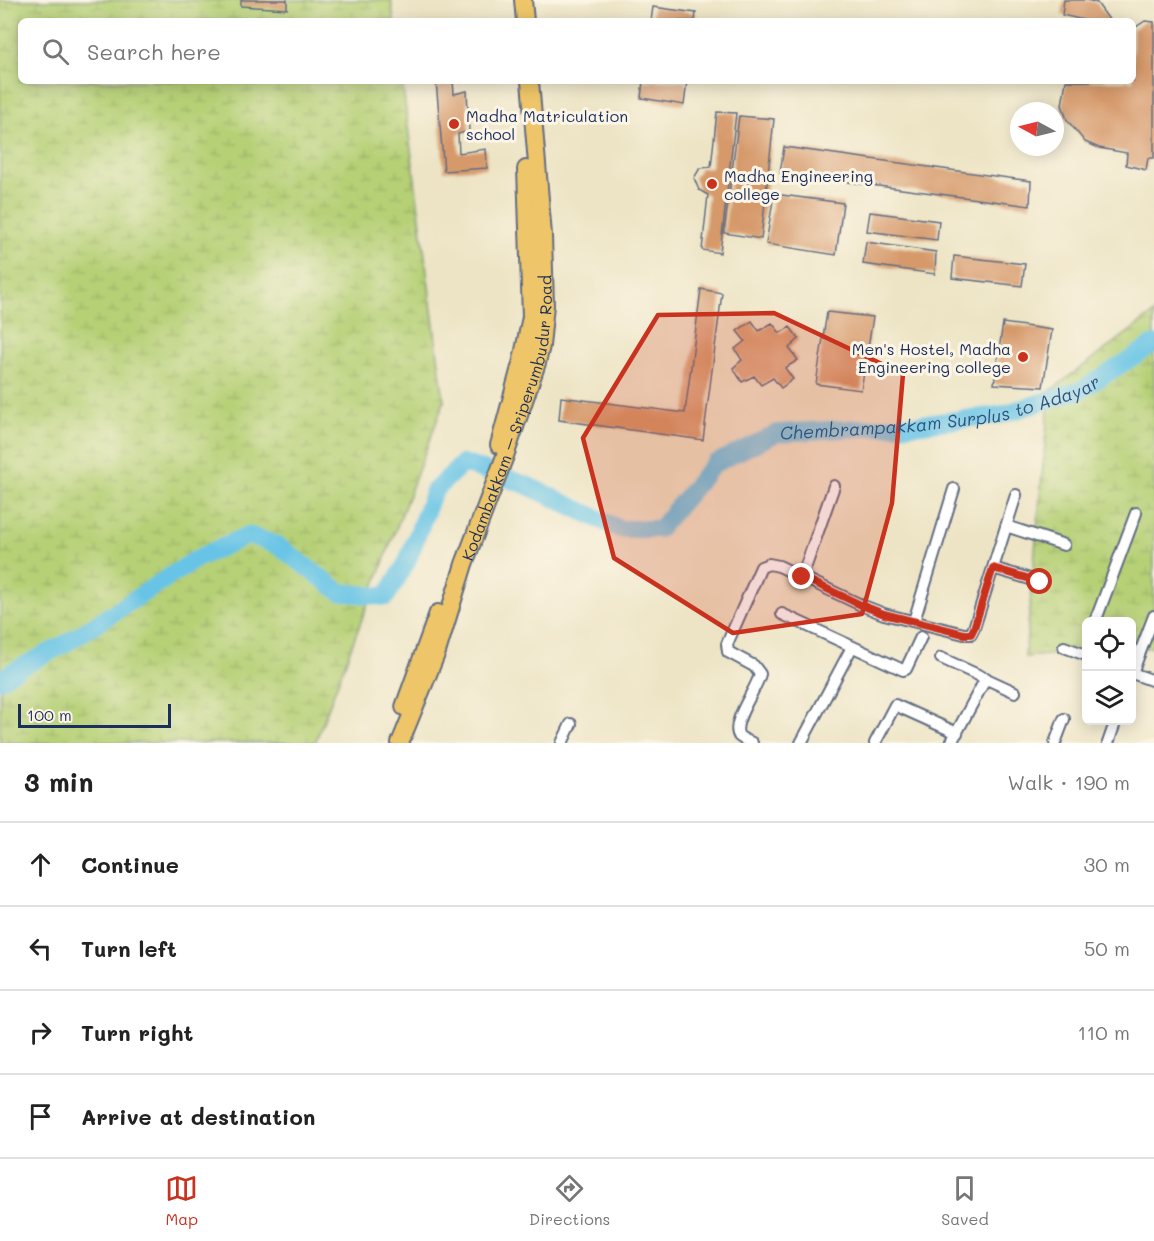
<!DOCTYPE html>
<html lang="en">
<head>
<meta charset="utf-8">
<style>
	:root { --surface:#fff; --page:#f6f6f6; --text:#222; --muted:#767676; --line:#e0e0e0; --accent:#c8321e }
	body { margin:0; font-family:Mali,sans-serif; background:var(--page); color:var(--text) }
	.controls { position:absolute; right:18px; bottom:18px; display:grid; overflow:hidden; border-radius:9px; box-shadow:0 3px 15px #0003 }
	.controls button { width:54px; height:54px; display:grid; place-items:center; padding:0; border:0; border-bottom:2px solid var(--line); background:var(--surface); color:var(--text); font:30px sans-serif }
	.compass { position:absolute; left:1010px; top:102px; width:54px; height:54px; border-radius:50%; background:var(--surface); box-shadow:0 3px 15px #0003; rotate:277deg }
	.scale { position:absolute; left:18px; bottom:15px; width:153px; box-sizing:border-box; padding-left:6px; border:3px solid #1b2f5e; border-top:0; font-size:16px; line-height:21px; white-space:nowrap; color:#1b2f5e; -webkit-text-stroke:4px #fcf5e5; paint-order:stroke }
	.stop { position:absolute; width:18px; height:18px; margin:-14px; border:4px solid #c8321e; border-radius:50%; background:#fff }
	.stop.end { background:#c8321e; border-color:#fff; box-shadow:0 2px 6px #0008 }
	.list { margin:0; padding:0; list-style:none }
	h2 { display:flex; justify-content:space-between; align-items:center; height:78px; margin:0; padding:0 24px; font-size:26px }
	h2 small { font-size:20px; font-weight:400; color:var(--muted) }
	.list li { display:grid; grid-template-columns:39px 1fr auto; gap:18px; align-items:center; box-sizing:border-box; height:84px; padding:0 24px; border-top:2px solid var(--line) }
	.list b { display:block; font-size:22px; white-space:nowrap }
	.list em { font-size:20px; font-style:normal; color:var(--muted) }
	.icon { flex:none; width:33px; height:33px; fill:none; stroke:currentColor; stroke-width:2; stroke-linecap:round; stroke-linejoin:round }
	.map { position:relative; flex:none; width:1154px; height:743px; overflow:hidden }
	.search { position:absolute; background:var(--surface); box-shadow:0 3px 15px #0003; left:18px; right:18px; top:18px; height:66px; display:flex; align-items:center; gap:15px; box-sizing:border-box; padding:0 21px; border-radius:9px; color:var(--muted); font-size:22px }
	.sheet { height:414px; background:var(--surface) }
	nav { display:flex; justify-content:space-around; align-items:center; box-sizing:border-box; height:84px; border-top:2px solid var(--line); background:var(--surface); font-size:16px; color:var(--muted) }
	nav a { display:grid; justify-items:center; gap:3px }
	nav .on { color:var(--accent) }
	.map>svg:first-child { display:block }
	.wetland { fill:url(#wetland-marsh); stroke:#68806a; stroke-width:1.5 }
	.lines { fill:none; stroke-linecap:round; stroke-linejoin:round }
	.river { stroke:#68c4e6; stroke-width:18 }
	.building { fill:#d6996a }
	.minor-casing { stroke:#646e82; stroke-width:14 }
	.primary-casing { stroke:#646e82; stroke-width:20 }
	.minor { stroke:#fff; stroke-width:10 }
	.primary { stroke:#eec569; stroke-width:16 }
	.route { stroke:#c8321e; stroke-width:8 }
	.marked { fill:#c8321e; fill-opacity:0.2; stroke:#c8321e; stroke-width:4.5; stroke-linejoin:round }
	.poi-dot { fill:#c8321e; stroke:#fcf5e5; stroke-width:2 }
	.labels { text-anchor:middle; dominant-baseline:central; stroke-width:6; stroke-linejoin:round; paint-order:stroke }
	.poi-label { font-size:16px; fill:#1b2f5e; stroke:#fcf5e5; text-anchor:start }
	.street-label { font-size:16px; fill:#1b2f5e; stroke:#fcf5e5 }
	.water-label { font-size:18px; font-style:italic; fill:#2e5480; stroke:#fcf5e5 }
</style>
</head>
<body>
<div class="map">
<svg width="1154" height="743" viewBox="0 0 1154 743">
	<defs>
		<pattern id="wetland-marsh" width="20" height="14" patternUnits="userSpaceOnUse" patternTransform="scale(1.5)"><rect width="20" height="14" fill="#b6d076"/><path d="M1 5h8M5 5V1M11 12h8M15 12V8" fill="none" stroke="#9cb368"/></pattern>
	</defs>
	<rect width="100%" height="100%" fill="#fcf5e5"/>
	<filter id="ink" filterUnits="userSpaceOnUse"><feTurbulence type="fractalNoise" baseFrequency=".0167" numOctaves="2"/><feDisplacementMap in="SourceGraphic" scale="12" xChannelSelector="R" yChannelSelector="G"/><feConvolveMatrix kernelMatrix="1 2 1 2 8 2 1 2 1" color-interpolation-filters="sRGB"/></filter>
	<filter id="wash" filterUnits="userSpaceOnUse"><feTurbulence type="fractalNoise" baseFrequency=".008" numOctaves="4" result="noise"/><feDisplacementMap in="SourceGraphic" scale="24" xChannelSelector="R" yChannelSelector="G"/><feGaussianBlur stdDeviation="1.35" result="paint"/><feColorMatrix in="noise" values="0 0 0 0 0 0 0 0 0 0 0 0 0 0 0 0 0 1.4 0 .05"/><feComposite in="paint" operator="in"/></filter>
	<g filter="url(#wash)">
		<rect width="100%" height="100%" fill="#ede4c5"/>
		<path class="wetland" d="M0,0H391L394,21H21V81H402L444,402L315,743H0Z
			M1154,313V647L1132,649V622H1086V652L1025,657L1050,391Z"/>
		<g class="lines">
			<path class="river" id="s1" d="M0,680L12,672L65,644L198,558L248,535L277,545L340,592L386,597L407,562L434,491L463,463L526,485L620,529H659L714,464L777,433L913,425L1000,415L1081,390L1154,344"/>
		</g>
		<g id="blocks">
			<path class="building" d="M241,0H287V9L241,6Z
				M1064,0H1087L1097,3L1110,21H1088L1062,15Z
				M653,7L696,13L695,21H651Z
				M1145,21L1154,22V158H1148L1146,170L1126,165L1127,153L1099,148L1085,142L1067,120L1062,105L1066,81H1133V29Z
				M436,81H453L454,94L467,91L469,131L458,134L459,153L486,149L487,168L444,171Z
				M643,81H687L684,105L641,98Z
				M717,112L736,113L720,253L702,250L708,195L699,190L694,178L700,168L711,167Z
				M739,116L774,119L761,239L724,233Z
				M784,147L1031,181L1030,206L780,173Z
				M774,194L843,203L836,255L766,244Z
				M870,212L939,221L937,240L867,231Z
				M866,242L936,252L935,274L863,264Z
				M954,256L1025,264L1022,286L952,278Z
				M701,289L722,293L703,440L559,420L561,397L685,413Z
				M827,312L873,317L861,390L816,384Z
				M752,321L759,331L772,323L780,333L790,327L799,339L789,348L798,360L785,368L793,379L781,388L773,378L761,385L754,376L742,382L733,368L742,360L735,349L745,341L737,331Z
				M1003,323L1052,330L1043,387L994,384Z"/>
		</g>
	</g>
	<g filter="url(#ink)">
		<use href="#blocks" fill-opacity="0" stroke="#646e82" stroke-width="1.5"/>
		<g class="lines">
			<defs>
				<path id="minor" d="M1006,526L1064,545
					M993,568L1040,582
					M802,577L834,486
					M782,614L903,670L906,669L921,637
					M914,621L954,489
					M1095,622L1136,513
					M1064,647L1086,655
					M941,658L1015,692
					M1132,673L1154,616
					M1132,673L1154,681
					M562,743L571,724
					M752,743C748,741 742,739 739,736C730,723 757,689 760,674L754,666L728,652L727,644L761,567L769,564L779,566L861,605L884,614L964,634H971L974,628L1016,495
					M801,743L852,647
					M875,743L895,705L957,733
					M951,743L986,678
					M1055,743L1064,719
					M1108,743L1116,720"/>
				<g id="primary">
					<path d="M523,0L525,21"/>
					<path d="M499,445L522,360L531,317L526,169"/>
					<path d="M404,707L438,613"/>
					<path id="s2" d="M400,743L437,652L464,564L505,456L537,363L541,346L545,305L543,235L530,81"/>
				</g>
			</defs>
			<use href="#minor" class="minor-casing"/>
			<use href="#primary" class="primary-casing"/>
			<use href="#minor" class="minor"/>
			<use href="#primary" class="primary"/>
		</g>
	</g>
	<g class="lines" filter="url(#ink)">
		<path class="route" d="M802,577L861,605L884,614L964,634H971L974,628L993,568L1040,582"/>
	</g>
	<path class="marked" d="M774,313L903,374L892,503L862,614L733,633L614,558L583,438L658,315Z"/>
	<g class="poi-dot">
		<circle cx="454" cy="124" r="6"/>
		<circle cx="712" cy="184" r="6"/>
		<circle cx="1023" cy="357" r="6"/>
	</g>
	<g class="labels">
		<g class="poi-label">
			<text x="466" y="115">Madha Matriculation<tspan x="466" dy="18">school</tspan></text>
			<text x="724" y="175">Madha Engineering<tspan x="724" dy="18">college</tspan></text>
			<text x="1011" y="348" text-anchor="end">Men's Hostel, Madha<tspan x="1011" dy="18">Engineering college</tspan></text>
		</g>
		<g class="street-label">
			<text stroke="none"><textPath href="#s2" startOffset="344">Kodambakkam – Sriperumbudur Road</textPath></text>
		</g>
		<g class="water-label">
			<text stroke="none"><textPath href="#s1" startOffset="1131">Chembrampakkam Surplus to Adayar</textPath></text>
		</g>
	</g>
</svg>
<div class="controls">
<button><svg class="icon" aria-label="locate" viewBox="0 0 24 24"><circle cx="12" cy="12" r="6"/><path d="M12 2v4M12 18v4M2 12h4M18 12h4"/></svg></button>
<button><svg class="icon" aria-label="layers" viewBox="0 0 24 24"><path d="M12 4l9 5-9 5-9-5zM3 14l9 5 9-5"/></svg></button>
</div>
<svg class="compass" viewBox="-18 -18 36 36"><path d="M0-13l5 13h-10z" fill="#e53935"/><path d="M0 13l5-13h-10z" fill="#767676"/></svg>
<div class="scale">100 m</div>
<div class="stop" style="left:1040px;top:582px"></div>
<div class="stop end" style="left:802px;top:577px"></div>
<div class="search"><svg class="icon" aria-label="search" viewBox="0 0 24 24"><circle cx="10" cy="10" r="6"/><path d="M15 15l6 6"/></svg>Search here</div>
</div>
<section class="sheet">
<h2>3 min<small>Walk · 190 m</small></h2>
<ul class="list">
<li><svg class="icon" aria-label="ahead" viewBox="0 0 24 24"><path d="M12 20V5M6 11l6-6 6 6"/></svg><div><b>Continue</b></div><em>30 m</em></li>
<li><svg class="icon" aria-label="left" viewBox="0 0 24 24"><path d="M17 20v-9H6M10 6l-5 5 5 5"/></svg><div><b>Turn left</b></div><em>50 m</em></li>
<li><svg class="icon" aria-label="right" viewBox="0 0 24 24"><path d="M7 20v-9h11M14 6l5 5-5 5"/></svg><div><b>Turn right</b></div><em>110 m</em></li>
<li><svg class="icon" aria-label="arrive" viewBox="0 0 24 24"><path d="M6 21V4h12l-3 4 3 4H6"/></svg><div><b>Arrive at destination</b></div></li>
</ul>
</section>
<nav>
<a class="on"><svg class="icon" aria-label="map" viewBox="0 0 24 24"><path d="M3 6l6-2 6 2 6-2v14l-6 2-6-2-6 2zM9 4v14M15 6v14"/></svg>Map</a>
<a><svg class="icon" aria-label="directions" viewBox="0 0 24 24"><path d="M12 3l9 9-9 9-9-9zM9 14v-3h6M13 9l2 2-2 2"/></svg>Directions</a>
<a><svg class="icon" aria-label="saved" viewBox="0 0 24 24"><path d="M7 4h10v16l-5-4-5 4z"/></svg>Saved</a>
</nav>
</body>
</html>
